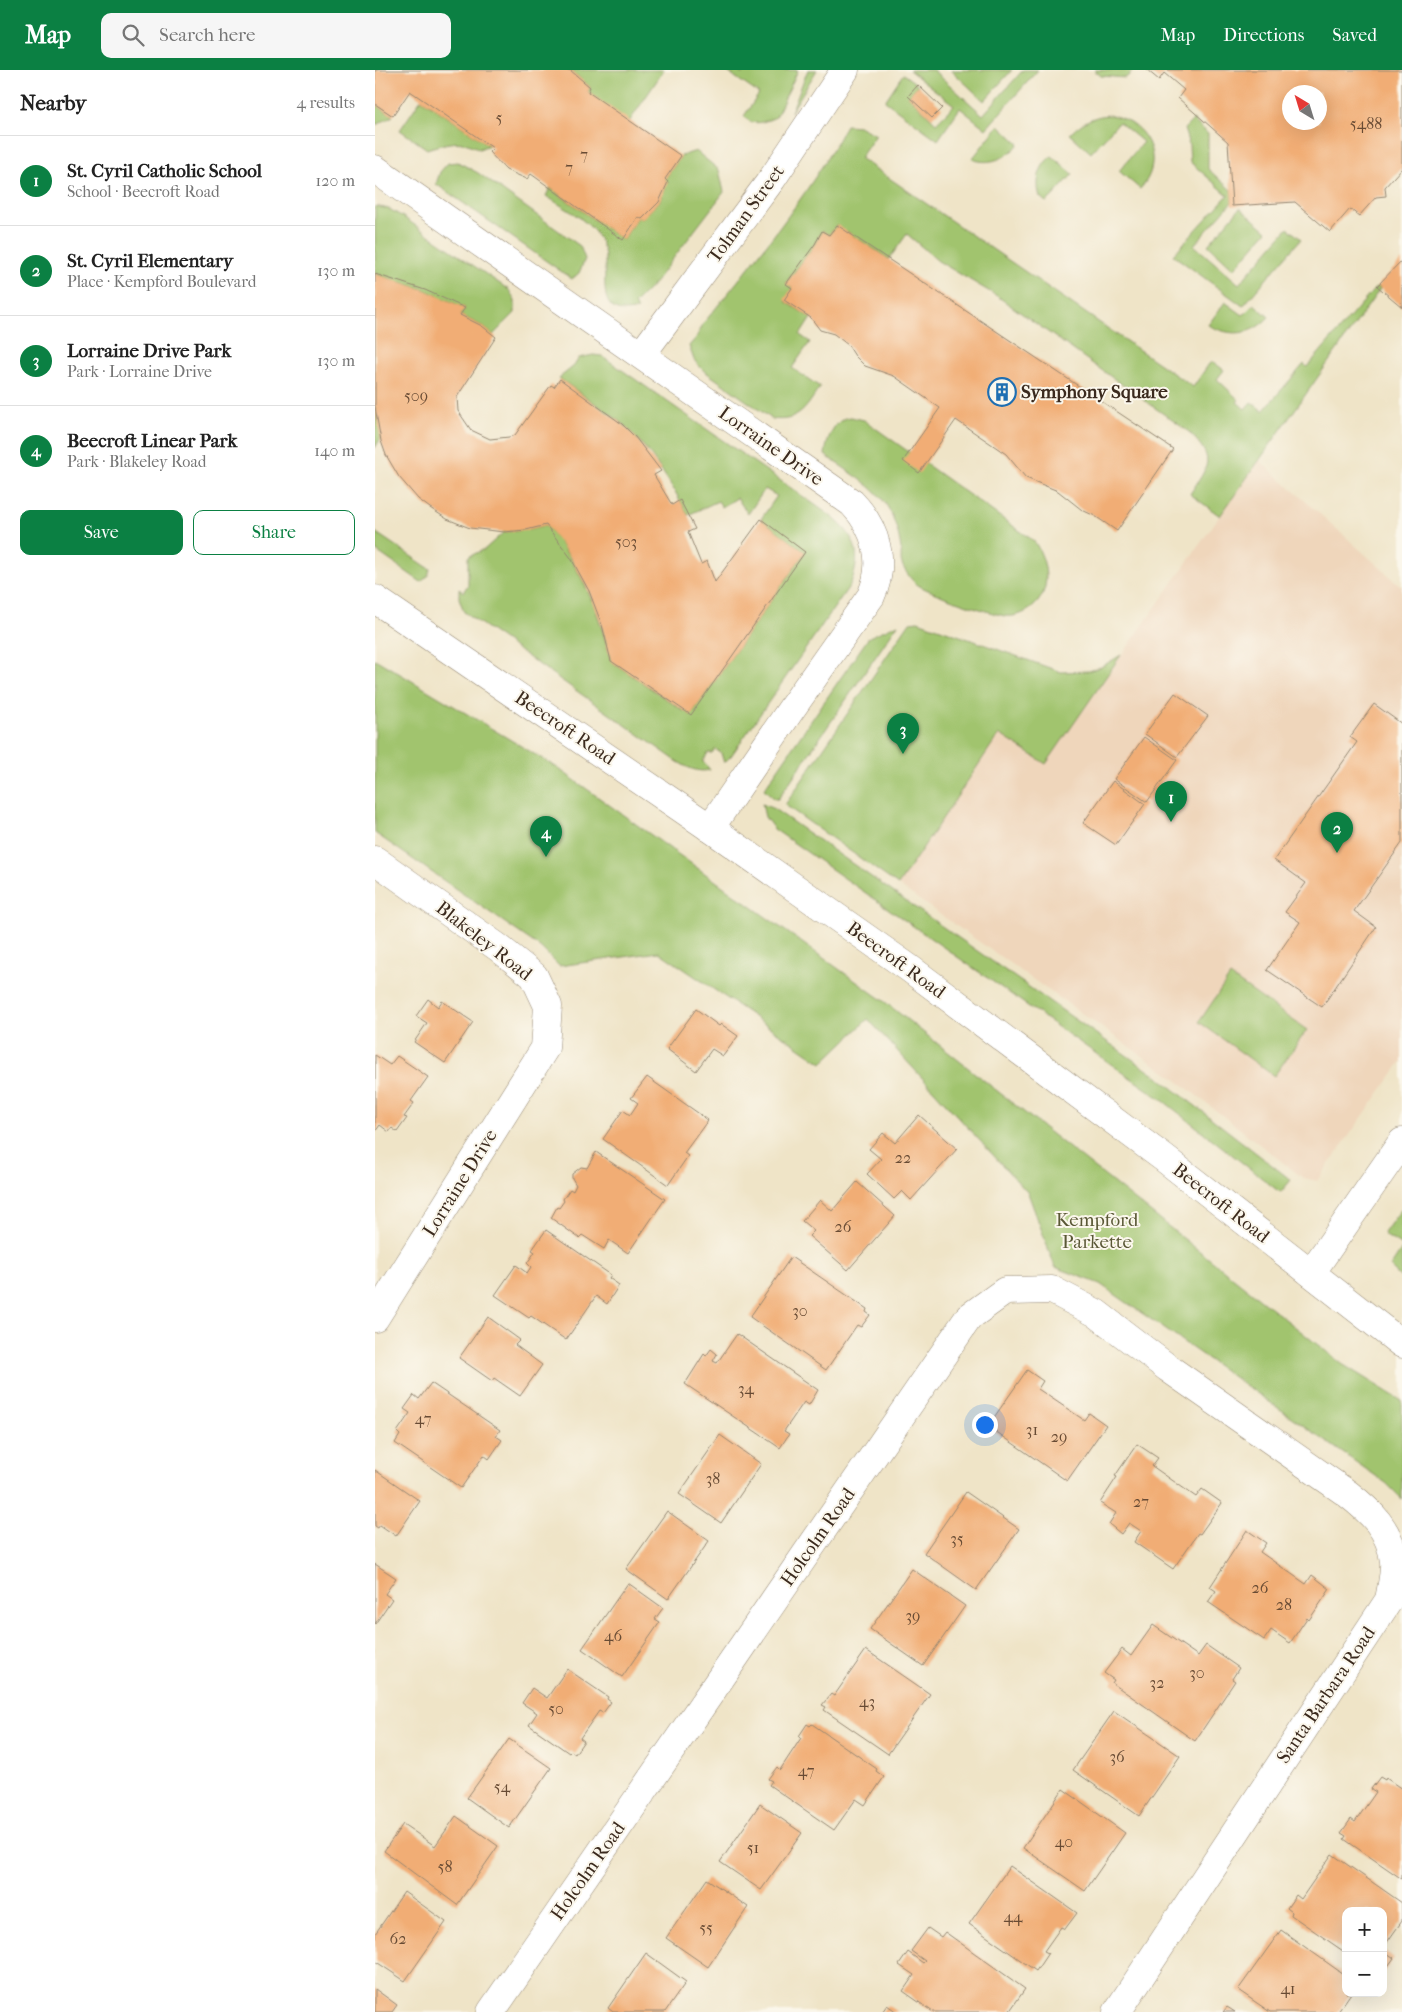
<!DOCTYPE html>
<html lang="en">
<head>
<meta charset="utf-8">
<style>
	:root { --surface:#fff; --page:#f6f6f6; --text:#222; --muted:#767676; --line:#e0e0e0; --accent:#0b8043 }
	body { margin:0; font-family:"IM FELL French Canon",serif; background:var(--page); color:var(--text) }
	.controls { position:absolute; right:15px; bottom:15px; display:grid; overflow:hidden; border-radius:10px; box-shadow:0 5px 20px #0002 }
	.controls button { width:45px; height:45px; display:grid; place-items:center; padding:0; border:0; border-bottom:1px solid var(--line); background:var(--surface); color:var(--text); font:25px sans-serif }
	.compass { position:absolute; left:907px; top:15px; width:45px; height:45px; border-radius:50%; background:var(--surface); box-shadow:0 5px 20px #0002; rotate:322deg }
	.you { position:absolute; left:609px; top:1354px; width:18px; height:18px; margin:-12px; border:4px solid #fff; border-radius:50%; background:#1a73e8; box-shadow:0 0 0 8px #1a73e833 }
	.badge { display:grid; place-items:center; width:32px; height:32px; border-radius:50%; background:var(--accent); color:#fff; font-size:16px; font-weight:700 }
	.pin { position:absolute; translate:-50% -41px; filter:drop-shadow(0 1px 2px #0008) }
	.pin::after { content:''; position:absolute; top:26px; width:18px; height:15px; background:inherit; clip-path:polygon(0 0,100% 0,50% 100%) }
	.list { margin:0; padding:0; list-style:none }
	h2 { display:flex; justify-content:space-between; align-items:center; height:65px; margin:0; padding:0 20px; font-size:21px }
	h2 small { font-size:16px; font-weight:400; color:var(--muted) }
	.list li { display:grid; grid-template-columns:32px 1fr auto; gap:15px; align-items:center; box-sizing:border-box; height:90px; padding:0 20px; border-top:1px solid var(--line) }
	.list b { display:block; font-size:19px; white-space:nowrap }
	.list p { margin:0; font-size:16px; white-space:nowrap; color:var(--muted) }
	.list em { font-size:16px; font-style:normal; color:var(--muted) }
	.actions { display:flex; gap:10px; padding:15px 20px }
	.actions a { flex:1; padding:11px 0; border:1px solid var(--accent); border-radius:10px; text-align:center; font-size:18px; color:var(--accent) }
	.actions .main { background:var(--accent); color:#fff }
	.icon { flex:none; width:28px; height:28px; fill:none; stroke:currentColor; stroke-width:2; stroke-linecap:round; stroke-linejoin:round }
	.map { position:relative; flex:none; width:1027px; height:1942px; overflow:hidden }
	header { display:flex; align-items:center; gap:30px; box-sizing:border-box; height:70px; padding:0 25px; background:var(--accent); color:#fff }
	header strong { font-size:24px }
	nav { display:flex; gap:28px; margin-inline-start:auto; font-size:18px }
	.search { width:350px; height:45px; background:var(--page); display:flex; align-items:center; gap:12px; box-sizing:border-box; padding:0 18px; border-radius:10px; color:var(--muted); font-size:19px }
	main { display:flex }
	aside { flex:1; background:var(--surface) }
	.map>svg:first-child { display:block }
	.built { fill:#efd6bb }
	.green { fill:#a1c46e; stroke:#6e7746 }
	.building { fill:#f1ad75; fill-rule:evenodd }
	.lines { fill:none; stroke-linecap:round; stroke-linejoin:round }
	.street-casing { stroke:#958772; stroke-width:29 }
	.secondary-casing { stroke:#958772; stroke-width:29 }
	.street { stroke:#fff; stroke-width:28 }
	.secondary { stroke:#fff; stroke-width:28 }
	.labels { text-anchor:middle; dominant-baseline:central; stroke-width:4; stroke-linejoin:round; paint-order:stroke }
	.number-label { font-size:16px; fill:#684b34 }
	.street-label { font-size:19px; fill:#3b2a1e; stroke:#fbf7ec }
	.poi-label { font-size:19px; font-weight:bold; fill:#3b2a1e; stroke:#fbf7ec; text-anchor:start }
	.park-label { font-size:19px; fill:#5a5836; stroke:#fbf7ec }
</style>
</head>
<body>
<header>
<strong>Map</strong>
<div class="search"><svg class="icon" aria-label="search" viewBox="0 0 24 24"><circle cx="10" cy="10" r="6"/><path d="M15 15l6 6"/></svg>Search here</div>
<nav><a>Map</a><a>Directions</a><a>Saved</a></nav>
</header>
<main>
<aside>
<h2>Nearby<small>4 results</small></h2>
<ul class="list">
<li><span class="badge">1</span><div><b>St. Cyril Catholic School</b><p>School · Beecroft Road</p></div><em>120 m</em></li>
<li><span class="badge">2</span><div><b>St. Cyril Elementary</b><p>Place · Kempford Boulevard</p></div><em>130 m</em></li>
<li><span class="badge">3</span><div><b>Lorraine Drive Park</b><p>Park · Lorraine Drive</p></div><em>130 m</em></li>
<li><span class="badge">4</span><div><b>Beecroft Linear Park</b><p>Park · Blakeley Road</p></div><em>140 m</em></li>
</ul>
<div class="actions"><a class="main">Save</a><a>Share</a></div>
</aside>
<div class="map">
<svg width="1027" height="1942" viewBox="0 0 1027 1942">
	<rect width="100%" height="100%" fill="#fbf7ec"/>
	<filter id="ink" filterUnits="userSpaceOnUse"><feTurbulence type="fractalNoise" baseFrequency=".02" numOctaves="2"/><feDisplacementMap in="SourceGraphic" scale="10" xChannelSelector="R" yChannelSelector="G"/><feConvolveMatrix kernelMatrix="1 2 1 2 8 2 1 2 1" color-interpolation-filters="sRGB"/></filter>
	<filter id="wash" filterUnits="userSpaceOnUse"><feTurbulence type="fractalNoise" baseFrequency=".0096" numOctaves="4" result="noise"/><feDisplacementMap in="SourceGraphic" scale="20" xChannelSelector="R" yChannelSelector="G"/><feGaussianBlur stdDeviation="1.12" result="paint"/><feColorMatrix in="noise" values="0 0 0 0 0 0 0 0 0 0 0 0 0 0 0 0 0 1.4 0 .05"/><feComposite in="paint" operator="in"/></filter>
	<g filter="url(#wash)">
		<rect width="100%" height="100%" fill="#efe4c7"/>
		<path class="built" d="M884,390L1027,517V991L942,1111L928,1108L799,1008L523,815L624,664L671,693Z"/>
		<path class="green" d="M195,0H289L254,52L213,22L215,17Z
			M350,0H362L367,4L370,0H423L401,47C391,51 377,58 369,46L384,24Z
			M433,0H442L416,42L432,2Z
			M534,0H558L608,45L648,0H663L611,59L585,38L563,70L510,31L528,4L543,15L533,26L561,53L579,35Z
			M576,0H637L609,31Z
			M719,0H759L751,8L726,6Z
			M46,29L114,75L104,79C86,68 71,73 52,79L25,60Z
			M0,34L18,46L3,54H0Z
			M734,45C771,50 792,90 765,119L744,101L768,72L744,52L716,83L695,64C707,52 718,46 734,45Z
			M818,50L833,64V99L856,120L857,132L819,175L864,214L913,158L926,169L868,236L798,185L853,125L815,92L814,75L809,59Z
			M471,55L484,56L501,65L485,88L818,317L834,294L838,292L849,300L842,309L864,330L862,332L870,339L876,332L888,341L929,294L932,297L1002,216L1005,219L845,446L815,424C834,394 841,390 814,362L622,226L563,191L532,164L514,189L462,155L454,165L447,161L440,174L411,213L417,218L410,231L436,248L425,265L435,272L417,298L445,317C432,336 425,353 397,349L328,300L319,290L314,276L321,268L328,254C379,191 433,127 471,55Z
			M624,55L644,74C632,88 615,96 597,89Z
			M321,81L344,100L349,122L277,216L259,234L263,239C222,250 231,214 230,189C230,181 227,173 223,167C215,151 186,136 171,126L175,118L248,170L263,147L267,149L284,132L293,112L290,109L306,86Z
			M677,86L698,104L677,127L671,132L665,127C660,112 664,95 677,86Z
			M83,92L103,103L205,176L210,189L204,203L197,209L61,114L65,102L73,93Z
			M0,136L14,139L28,147L134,220L140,231V243L118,265L107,256L85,245L90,238L50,220L0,204Z
			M865,138L892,161L859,199L833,175Z
			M850,232L868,245L879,234L894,247C876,266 856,267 833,255Z
			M218,285L227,286L446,439C476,460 491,478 475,515L356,686L349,693L346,683L340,679L337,683H333L328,691L335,700C323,703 313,698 303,692L89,542L84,528V519L88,522L93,515V487L110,479L129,462L151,460L171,455C206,497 223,538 236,591L310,642L311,641L316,645L430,482L386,449L402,426L390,419L373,444L362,428L347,437L343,431L313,445C297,414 275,380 249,355C229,338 205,324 184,308L199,296L204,288Z
			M0,337L6,368L0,378Z
			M476,347L489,350L659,471C674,493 678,526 652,541C645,545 637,547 630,546C614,543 551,522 540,513C536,509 529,500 527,494C525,490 527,484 526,479C524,463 518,442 507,429C492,411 469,399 450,385C452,369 458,349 476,347Z
			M0,462L55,499L53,506L46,512L0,480Z
			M543,551L686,602L713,601L726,597L746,585L671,694L624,664L523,815L410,735L535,552Z
			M523,554L403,729H400L389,719L494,567Z
			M0,589L181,697L510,932L967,1294L1027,1331V1429L1011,1413L725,1214L680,1197L653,1123L493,949L447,993L284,882L184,896L165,877L0,763Z
			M387,734L399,739L787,1010L916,1110L906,1122L902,1120L786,1029L399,759L390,747Z
			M855,906L932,960L899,1006L824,952Z
			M1027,1138V1176L1011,1166L1009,1163Z
			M1027,1179V1209L1015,1197Z"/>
		<g id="blocks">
			<path class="building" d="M0,0H195L215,17L213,22L306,86L290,109L293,112L284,132L267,149L263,147L248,170L156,104L152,109L131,100L114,82L118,78L35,21L18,46L0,34Z
				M772,0H1027V98L1010,117L1011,126L1001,127L984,146L975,139L955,162L920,132L857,136L853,72L803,28L809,20L789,3L784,10ZM914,22H944V52H914Z
				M543,15L567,38L557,48L533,26Z
				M462,155L798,379L742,461L720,446L707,440L683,421L651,408L631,384L581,350L544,403L528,391L565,338L519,306L490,296L480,286L473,275L459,264L445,260L436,248L409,230L417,218L411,214L440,174L447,161L454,165Z
				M1027,190V237L1002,216Z
				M0,204L50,220L90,238L85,245L107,256L121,267L82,327L83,341L96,360L115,369L134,367L140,365L176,315L179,317L185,309L247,354L260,367L286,401L279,405L297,435L305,430L320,459L313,462L326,494L332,491L340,512L386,449L430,482L316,645L236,591L227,555L214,521L196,488L171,455L151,460L129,462L95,458L72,449L55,438L43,429L24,407L11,385L6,371L0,337Z
				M800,623L833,646L802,687L770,664Z
				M999,634L1027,654V773L979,841L1001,857L947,937L892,900L925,852L910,842L931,813L899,790L982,672L975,667Z
				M769,667L802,690L772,732L739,709Z
				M738,711L770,734L741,775L708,753Z
				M53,929L63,937L67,931L98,952L70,993L39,972L52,953L41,946Z
				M321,939L344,956L346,954L363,966L348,986L337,979L321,1001L292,979Z
				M0,985L15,995L22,986L53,1007L36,1031L39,1033L29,1047L32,1048L22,1062L17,1058L14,1062L5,1055L0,1062Z
				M272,1007L333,1050L309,1083L313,1086L293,1115L228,1069L248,1040L255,1045L263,1033L256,1028Z
				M544,1045L582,1079L536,1130L527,1121L519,1129L492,1104L506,1089L494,1079L508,1063L520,1073Z
				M221,1082L290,1129L253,1183L234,1170L229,1179L207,1165L204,1168L176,1148L182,1137L184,1138L189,1131L188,1129L195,1119L198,1121L201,1115L197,1108V1104L206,1097L212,1098Z
				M482,1112L520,1146L473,1200L434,1166L439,1161L427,1151L445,1130L457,1141Z
				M171,1160L236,1205L234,1208L244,1215L232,1234L221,1226L191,1270L156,1246L154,1248L120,1225L141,1195L152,1203L156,1197L152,1193L160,1182L157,1180Z
				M416,1187L492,1239L491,1242L495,1245L486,1257L482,1255L451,1300L375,1247Z
				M113,1247L145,1270L140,1275L167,1295L145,1326L119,1308L117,1311L84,1288Z
				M362,1264L443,1320L434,1335L429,1332L409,1361L414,1364L405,1378L310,1314L329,1284L331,1286L336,1279L342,1284L338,1291L342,1293Z
				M652,1300L668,1311L663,1319L709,1350L714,1343L731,1355L692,1411L613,1356Z
				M56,1313L125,1360L121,1366L127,1370L114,1389L109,1385L86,1418L20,1373L25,1365L22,1362L35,1343L29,1339L39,1325L44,1329Z
				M345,1365L386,1394L346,1453L304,1424Z
				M762,1374L783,1388L777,1396L821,1427L827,1419L847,1433L825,1464L823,1463L798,1499L759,1472L766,1461L754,1453L746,1464L734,1454L741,1443L725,1433L742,1407L740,1406Z
				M0,1400L45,1431L21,1466L5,1455L3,1458L0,1456Z
				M591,1422L644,1459L601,1520L549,1483Z
				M292,1441L334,1471L293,1529L251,1499Z
				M872,1460L891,1473L885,1482L931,1514L937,1505L955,1519L934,1550L932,1548L915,1573L896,1560L889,1570L833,1532L841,1521L835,1517Z
				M0,1494L21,1508L10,1524L17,1529L0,1554Z
				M537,1499L590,1536L548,1596L495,1559Z
				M253,1513L288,1538L280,1549L285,1552L247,1607L207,1579Z
				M778,1555L823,1586L831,1575L864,1598L857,1609L860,1611L820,1671L737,1613L739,1610L729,1603L747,1579L756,1586Z
				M491,1580L555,1624L513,1684L449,1640L451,1637L447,1635L456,1624L459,1626Z
				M192,1599L233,1627L232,1629L236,1632L228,1643L224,1641L205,1668L209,1671L200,1684L196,1681L194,1683L154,1655L162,1643L147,1633L157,1618L172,1628Z
				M739,1641L805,1686L764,1746L698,1700Z
				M432,1654L435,1656L437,1654L502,1699L501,1701L509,1707L490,1735L481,1729L459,1760L394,1715L397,1711L393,1709L402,1697L405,1700L426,1668L424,1666Z
				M134,1669L176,1698L134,1758L92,1728Z
				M1005,1707L1010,1710L1011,1708L1027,1719V1809L969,1769L971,1766L966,1763L976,1749L980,1752L1001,1722L996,1719Z
				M688,1719L750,1763L710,1821L648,1778Z
				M385,1734L427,1763L386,1820L345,1792Z
				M81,1746L123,1776L82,1835L9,1781L28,1754L60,1776Z
				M957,1784L1027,1833V1851L1008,1878V1841H971V1883L916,1845L917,1842L912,1838L921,1825L926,1829Z
				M635,1796L702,1843L690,1859L686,1857L669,1881L673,1883L661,1901L594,1854Z
				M332,1809L373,1837L333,1897L291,1868Z
				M29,1822L71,1852L30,1911L0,1891V1864Z
				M553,1858L566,1867L570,1862L650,1919L634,1942H558L528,1921L539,1905L524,1895L533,1882L548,1893L550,1891L536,1881Z
				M906,1860L971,1906V1923H976L963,1942H895L863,1920Z
				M1008,1880L1019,1888L1008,1903Z
				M271,1883L311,1912L290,1942H238L233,1938Z
				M0,1919L22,1935L17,1942H0Z
				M512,1935L522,1942H507Z
				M852,1937L860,1942H848Z"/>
		</g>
	</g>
	<g filter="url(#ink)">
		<use href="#blocks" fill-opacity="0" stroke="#958772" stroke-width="1"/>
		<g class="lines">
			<defs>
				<path id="street" d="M0,99L477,433C502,459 511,493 496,526L417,638L335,758
					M266,285L397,109L470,0
					M0,790L124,878L159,906L173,936L170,978L0,1248
					M936,1203L1027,1072
					M116,1942L594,1247L630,1221L677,1220L721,1243L793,1298L973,1424C996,1442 1015,1459 1019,1491C1020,1503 1016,1518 1014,1530L742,1942"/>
				<path id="secondary" d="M0,529L335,758L534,898L790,1089L1027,1274"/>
			</defs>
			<use href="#street" class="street-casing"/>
			<use href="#secondary" class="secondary-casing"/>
			<use href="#street" class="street"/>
			<use href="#secondary" class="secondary"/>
		</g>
	</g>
	<defs>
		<symbol id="building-ring" viewBox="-11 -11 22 22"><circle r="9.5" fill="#fbf7ec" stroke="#1f6fb2" stroke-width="1.5"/><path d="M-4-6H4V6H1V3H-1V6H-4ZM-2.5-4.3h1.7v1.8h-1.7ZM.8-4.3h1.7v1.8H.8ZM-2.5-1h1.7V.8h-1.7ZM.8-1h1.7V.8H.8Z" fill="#1f6fb2"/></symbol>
	</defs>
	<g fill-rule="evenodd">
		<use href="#building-ring" x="611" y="306" width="32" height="32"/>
	</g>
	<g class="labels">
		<g class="number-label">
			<text x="124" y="47">5</text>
			<text x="991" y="53">5488</text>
			<text x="209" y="84">7</text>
			<text x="194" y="97">7</text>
			<text x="41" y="325">509</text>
			<text x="251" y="471">503</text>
			<text x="528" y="1087">22</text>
			<text x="468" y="1156">26</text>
			<text x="425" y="1240">30</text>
			<text x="371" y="1318">34</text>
			<text x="48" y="1348">47</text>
			<text x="657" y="1359">31</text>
			<text x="684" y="1366">29</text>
			<text x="338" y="1408">38</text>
			<text x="766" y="1431">27</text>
			<text x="582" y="1468">35</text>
			<text x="885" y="1517">26</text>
			<text x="909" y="1534">28</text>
			<text x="538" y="1545">39</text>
			<text x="238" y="1565">46</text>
			<text x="822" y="1602">30</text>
			<text x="782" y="1612">32</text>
			<text x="492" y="1631">43</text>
			<text x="181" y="1638">50</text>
			<text x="742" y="1686">36</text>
			<text x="431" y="1700">47</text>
			<text x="127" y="1716">54</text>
			<text x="689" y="1771">40</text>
			<text x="378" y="1777">51</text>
			<text x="70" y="1796">58</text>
			<text x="638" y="1846">44</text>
			<text x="331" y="1857">55</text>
			<text x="23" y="1868">62</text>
			<text x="913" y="1918">41</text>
		</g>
		<g class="street-label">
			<text transform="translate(371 144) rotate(-54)">Tolman Street</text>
			<text transform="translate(396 376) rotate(35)">Lorraine Drive</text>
			<text transform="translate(190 658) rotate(34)">Beecroft Road</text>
			<text transform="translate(109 871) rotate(38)">Blakeley Road</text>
			<text transform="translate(521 890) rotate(36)">Beecroft Road</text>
			<text transform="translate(85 1113) rotate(-58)">Lorraine Drive</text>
			<text transform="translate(846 1133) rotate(38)">Beecroft Road</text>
			<text transform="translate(443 1467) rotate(-55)">Holcolm Road</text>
			<text transform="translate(951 1625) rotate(-56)">Santa Barbara Road</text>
			<text transform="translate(213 1801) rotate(-55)">Holcolm Road</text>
		</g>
		<g class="poi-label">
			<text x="646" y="322">Symphony Square</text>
		</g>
		<g class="park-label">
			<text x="722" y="1150">Kempford<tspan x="722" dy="22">Parkette</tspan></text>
		</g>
	</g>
</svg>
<div class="controls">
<button>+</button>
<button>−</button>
</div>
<svg class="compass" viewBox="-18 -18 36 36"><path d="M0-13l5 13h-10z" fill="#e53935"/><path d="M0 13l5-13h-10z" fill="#767676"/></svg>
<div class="you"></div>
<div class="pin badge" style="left:796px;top:752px">1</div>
<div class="pin badge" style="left:962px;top:783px">2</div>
<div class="pin badge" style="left:528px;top:684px">3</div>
<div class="pin badge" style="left:171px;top:787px">4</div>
</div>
</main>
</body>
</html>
